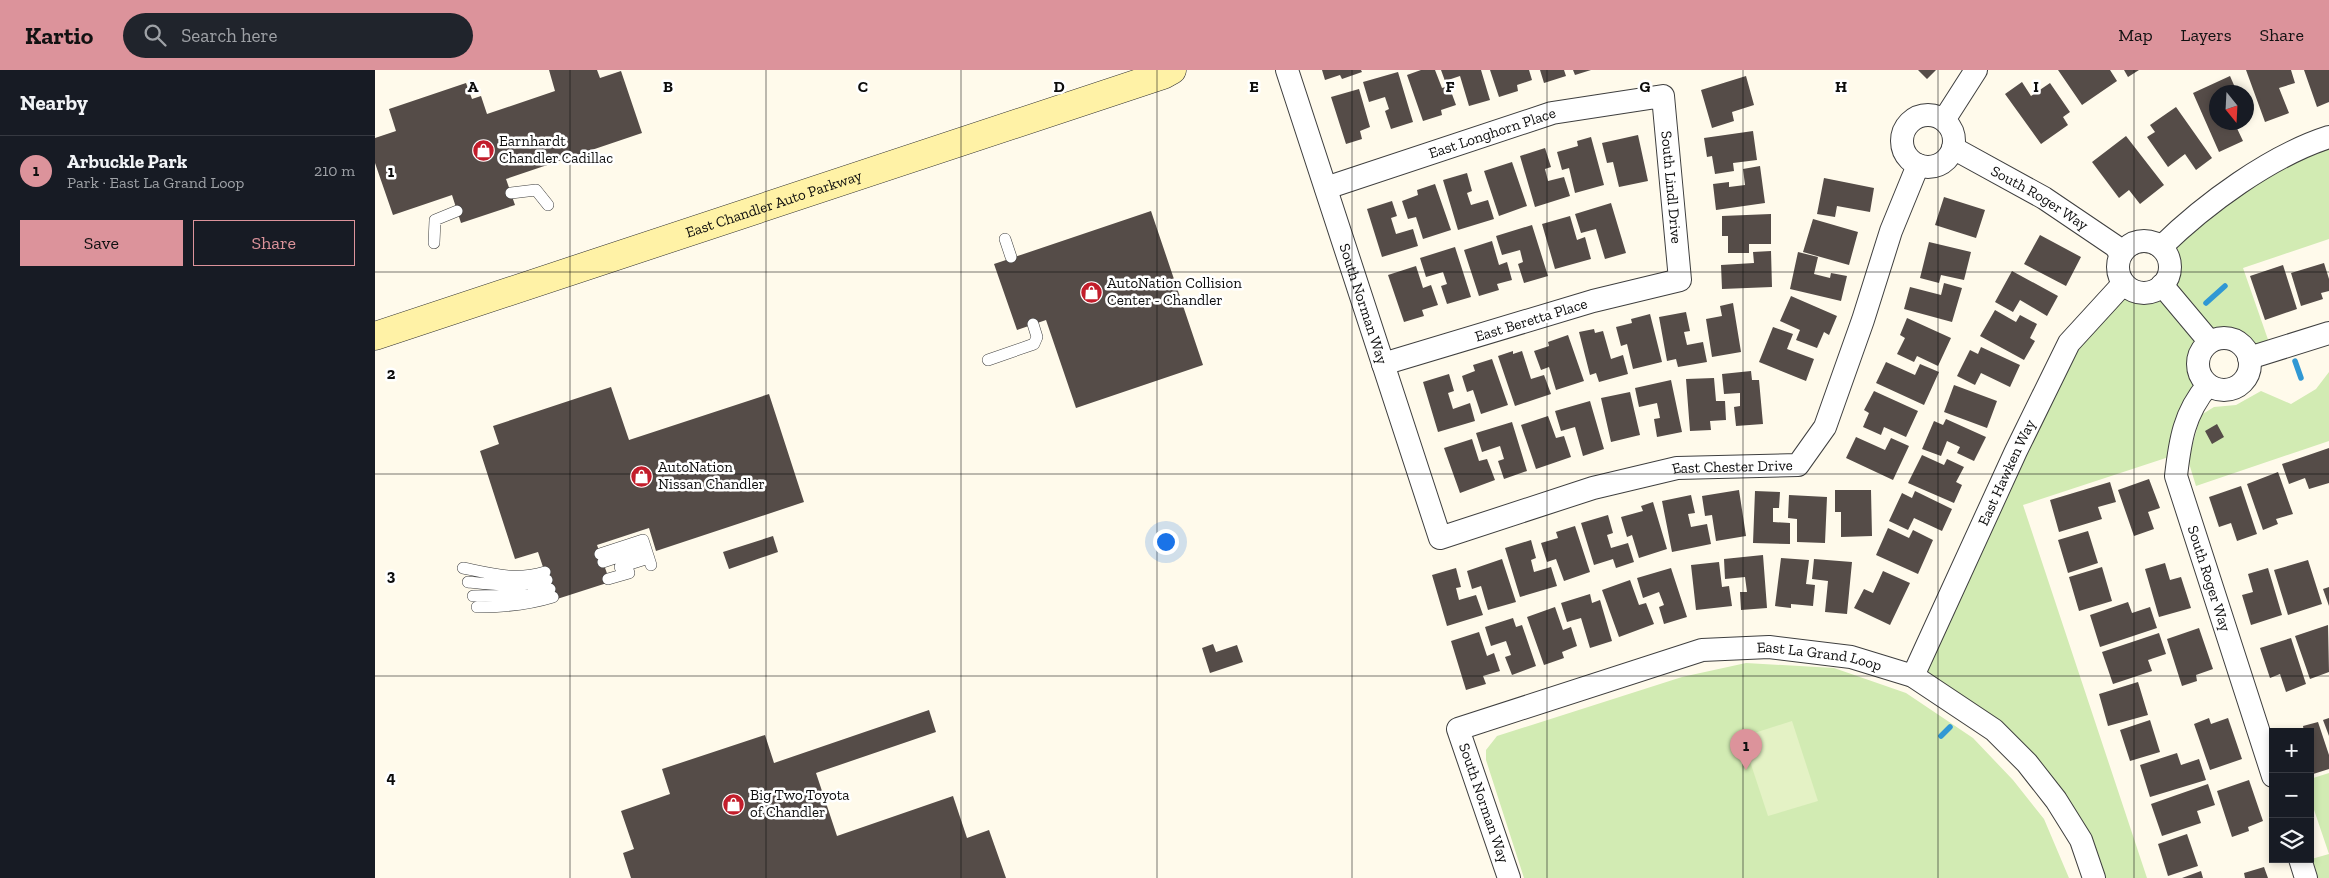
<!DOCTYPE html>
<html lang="en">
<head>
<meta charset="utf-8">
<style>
	:root { --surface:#171b24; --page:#20242c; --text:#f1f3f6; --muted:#9ea1a6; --line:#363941; --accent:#dc939b }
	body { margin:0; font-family:"Zilla Slab",serif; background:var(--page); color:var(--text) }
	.controls { position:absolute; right:15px; bottom:15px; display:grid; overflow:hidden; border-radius:0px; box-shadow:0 2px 8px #0003 }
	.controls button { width:45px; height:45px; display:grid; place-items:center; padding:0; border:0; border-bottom:1px solid var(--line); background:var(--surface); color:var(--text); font:25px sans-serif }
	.compass { position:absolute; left:1834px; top:15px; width:45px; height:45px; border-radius:50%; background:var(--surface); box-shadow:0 2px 8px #0003; rotate:162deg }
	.you { position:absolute; left:790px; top:471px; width:18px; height:18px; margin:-12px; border:4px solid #fff; border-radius:50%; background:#1a73e8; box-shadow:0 0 0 8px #1a73e833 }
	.badge { display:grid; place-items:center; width:32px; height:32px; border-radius:50%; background:var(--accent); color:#111; font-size:16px; font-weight:700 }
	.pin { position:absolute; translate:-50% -41px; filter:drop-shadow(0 1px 2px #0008) }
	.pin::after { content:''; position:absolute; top:26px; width:18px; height:15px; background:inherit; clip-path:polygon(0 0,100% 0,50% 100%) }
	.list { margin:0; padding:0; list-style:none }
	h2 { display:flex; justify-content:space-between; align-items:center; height:65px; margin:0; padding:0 20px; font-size:21px }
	h2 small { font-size:16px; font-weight:400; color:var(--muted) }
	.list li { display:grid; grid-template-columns:32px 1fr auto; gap:15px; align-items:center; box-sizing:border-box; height:70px; padding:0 20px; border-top:1px solid var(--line) }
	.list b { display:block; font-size:19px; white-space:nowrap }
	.list p { margin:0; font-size:16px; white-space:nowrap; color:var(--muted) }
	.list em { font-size:16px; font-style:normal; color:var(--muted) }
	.actions { display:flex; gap:10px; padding:15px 20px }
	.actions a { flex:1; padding:11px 0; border:1px solid var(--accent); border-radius:0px; text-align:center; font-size:18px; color:var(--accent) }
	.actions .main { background:var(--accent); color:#111 }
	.icon { flex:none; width:28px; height:28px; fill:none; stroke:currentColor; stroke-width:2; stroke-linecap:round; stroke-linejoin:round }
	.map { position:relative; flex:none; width:1954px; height:808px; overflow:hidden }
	header { display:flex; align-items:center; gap:30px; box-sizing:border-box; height:70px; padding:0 25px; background:var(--accent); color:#111 }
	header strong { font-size:24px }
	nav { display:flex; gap:28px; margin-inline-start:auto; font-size:18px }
	.search { width:350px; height:45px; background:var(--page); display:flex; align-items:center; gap:12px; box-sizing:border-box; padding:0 18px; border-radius:28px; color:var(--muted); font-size:19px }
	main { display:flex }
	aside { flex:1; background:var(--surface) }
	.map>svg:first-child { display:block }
	.green { fill:#d2ebb3 }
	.pitch { fill:#e4f2c5 }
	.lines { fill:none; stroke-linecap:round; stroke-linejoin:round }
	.stream { stroke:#3098d4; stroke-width:5.5 }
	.building { fill:#554c48 }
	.lane-casing { stroke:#3f3f3f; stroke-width:12 }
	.street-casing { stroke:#3f3f3f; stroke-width:24 }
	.secondary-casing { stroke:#2e2e2e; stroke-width:29 }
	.lane { stroke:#fff; stroke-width:11 }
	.street { stroke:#fff; stroke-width:22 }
	.secondary { stroke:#fff2a6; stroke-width:28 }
	.grid { fill:none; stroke:#0c0c0c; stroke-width:1; stroke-opacity:0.55 }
	.labels { text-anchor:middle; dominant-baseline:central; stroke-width:5; stroke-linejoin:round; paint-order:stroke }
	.street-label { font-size:15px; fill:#0c0c0c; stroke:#fff }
	.poi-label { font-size:15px; fill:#0c0c0c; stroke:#fff; text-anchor:start }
	.grid-label { font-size:16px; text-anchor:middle; font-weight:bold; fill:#0c0c0c; stroke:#fff; stroke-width:5; stroke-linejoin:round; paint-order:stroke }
</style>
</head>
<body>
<header>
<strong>Kartio</strong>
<div class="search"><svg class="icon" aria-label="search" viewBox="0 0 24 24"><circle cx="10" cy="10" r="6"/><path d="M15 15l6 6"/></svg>Search here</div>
<nav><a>Map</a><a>Layers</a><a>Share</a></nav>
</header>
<main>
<aside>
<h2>Nearby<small></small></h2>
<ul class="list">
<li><span class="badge">1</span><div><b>Arbuckle Park</b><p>Park · East La Grand Loop</p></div><em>210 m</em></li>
</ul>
<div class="actions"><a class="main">Save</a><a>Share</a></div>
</aside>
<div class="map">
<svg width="1954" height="808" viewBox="0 0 1954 808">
	<rect width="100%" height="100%" fill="#fffaeb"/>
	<path class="green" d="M1954,67V169L1868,198L1897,281L1872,280L1859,269L1851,267L1842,268L1828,277L1822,292L1827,309L1803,384L1648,435L1772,808H1719L1652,693L1538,606L1694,273L1755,220C1785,231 1806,202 1786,177Z
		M1954,302V371L1821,416L1813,390L1826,345L1839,337L1861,335L1886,321L1916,334L1941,319Z
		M1371,593L1459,598L1531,623L1598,668L1638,710L1669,749L1694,808H1149L1111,690V680L1122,666L1307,607Z
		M1954,703V808H1931L1926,792L1954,784L1935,728V709Z"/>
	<path class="pitch" d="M1417,651L1443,731L1393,746L1367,667Z"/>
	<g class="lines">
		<path class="stream" d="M1831,233L1850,216
			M1920,291L1926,308
			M1566,666L1575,657"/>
	</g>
	<path class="building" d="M174,0H222L225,8L246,1L267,63L131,109L140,135L86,153L77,125L18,145L0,93V68L21,61L14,39L91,13L97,29L106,26L112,44L180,21Z
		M947,0H986L987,2L967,9L965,5L950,10Z
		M1046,0H1060L1067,18L1074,16L1081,35L1066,40L1067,45L1048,51L1032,5Z
		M1066,0H1106L1115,30L1094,36L1085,6L1070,11Z
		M1115,0H1154L1157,10L1142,15L1143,21L1124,27Z
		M1165,0H1189L1191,6L1169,13Z
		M1198,0H1216L1200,5Z
		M1543,0H1561L1552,9Z
		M1683,0H1735L1742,11L1707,35Z
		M1749,0H1764L1753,7Z
		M1871,0H1916L1920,13L1904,18L1914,43L1890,52Z
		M1929,0H1954V32L1942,37Z
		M1023,2L1038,52L1016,59L1010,41L1014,39L1010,27L994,32L988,12Z
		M1371,6L1379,35L1357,42L1359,51L1337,58L1326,20Z
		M1855,6L1862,22H1842V52H1859L1868,71L1844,82L1818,23Z
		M1647,12L1656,26L1675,13L1695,42L1688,47L1693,55L1666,74L1630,24Z
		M984,19L995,57L985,61L987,69L971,74L956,27Z
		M1801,37L1837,88L1821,100L1810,84L1793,97L1772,67L1780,62L1775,55Z
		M1378,61L1382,90L1358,93L1359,101L1340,104L1337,86L1332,87L1329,68Z
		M1263,65L1273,111L1244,117L1238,92L1232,93L1227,73Z
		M1751,66L1789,115L1765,134L1754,120L1744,128L1717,92Z
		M1216,67L1229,115L1200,123L1194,98L1187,100L1182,82L1203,76L1202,71Z
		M1170,78L1176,97L1170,99L1173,111L1189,107L1195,126L1160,137L1145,86Z
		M1137,92L1152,136L1124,146L1109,101Z
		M1385,96L1390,133L1341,140L1338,114L1354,112V117L1370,115L1368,99Z
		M1092,103L1097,121L1092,123L1096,135L1113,130L1119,149L1083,160L1068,110Z
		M1449,108L1499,118L1495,142L1462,136L1460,147L1442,144Z
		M1060,114L1076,160L1048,169L1041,147L1033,149L1027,131L1043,125L1042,120Z
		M1569,127L1610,140L1601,168L1560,155Z
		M1017,131L1022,146L1016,148L1021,164L1038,159L1043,176L1007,187L992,139Z
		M1236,133L1251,183L1230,189L1221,159L1206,163L1200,144Z
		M776,141L828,295L701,338L671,250L642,260L619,194Z
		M1396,144V174H1374V183H1353V166H1347V146Z
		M1195,146L1202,170L1210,167L1216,189L1180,199L1167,154Z
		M1438,149L1483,162L1474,195L1428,182Z
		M1157,155L1173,206L1149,213L1143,194L1148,192L1145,180L1127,185L1121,166Z
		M1665,165L1706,187L1691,216L1649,194Z
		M1117,171L1124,195L1132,192L1137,210L1122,214L1124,220L1104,226L1089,180Z
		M1554,172L1596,182L1589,210L1566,205L1564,213L1545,208Z
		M1080,177L1096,227L1072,234L1066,216L1072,214L1068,202L1051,207L1045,188Z
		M1396,181L1397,217L1347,219L1346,195L1379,193L1378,182Z
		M1423,182L1443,187L1439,204L1455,208L1456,203L1472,206L1466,231L1415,219Z
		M1949,193L1954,209V221L1946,223L1948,229L1926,236L1916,203Z
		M1908,195L1922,239L1890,250L1875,206Z
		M1041,196L1048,218L1056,215L1063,235L1047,240L1049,246L1029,252L1013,205Z
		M1637,201L1683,226L1672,246L1645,230L1638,242L1620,232Z
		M1569,213L1587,218L1577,252L1529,239L1535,217L1566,225Z
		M1416,226L1462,246L1454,265L1449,262L1442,278L1421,270L1425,260L1405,251Z
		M1358,233L1366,282L1337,287L1331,249L1347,246L1345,236Z
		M1620,240L1641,252L1645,245L1662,254L1655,268L1660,271L1649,290L1605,266Z
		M1311,242L1315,261L1309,262L1312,275L1328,272L1332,292L1303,297L1301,289L1292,291L1284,247Z
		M1275,244L1287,292L1258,299L1252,274L1246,276L1241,257L1257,253L1256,249Z
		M1532,248L1576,268L1563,296L1542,286L1539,292L1522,284L1530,268L1525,265Z
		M1398,257L1418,264L1412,279L1439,289L1431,311L1384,292Z
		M1219,259L1220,263L1228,261L1236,289L1248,285L1253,304L1224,312L1221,303L1215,305L1204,262Z
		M1193,265L1209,311L1181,320L1174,297L1166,300L1159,281L1174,276L1173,272Z
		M1606,277L1645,295L1635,317L1606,303L1600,315L1582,306L1595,280L1603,284Z
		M1138,281V284L1147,281L1156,309L1169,305L1176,324L1140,336L1123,286Z
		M1117,289L1133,335L1106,344L1098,320L1092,322L1087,306L1100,301L1098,295Z
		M1511,292L1540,305L1545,294L1564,302L1549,335L1501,313Z
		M1376,301L1377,310H1384L1388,354L1361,356L1359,337L1365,336V323L1349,324L1347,304Z
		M1074,304L1079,321L1073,323L1078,339L1095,333L1100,351L1063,362L1048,312Z
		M1339,308L1341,331H1350L1351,350L1335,351L1336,360L1315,361L1311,309Z
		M1296,310L1307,362L1282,367L1279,349L1285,348L1282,333L1264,337L1260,318Z
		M1579,315L1622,331L1612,358L1569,342Z
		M236,317L254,370L394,324L429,432L281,481L274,458L222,475L235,512L179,530L163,482L140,489L105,381L124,374L118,356Z
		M1499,321L1543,341L1531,367L1509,357L1506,365L1488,357L1494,343L1489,340Z
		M1255,322L1265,365L1236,372L1226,328Z
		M1215,331L1229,379L1208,386L1200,357L1186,361L1180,341Z
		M1173,346L1181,368L1189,366L1196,387L1161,399L1146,355Z
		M1571,349L1611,367L1599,391L1582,383L1585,377L1572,371L1566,386L1547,379L1559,351L1568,355Z
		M1137,352L1152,401L1129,409L1123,391L1129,389L1125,376L1107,382L1101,363Z
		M1842,354L1849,367L1837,374L1830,361Z
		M1481,367L1510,380L1516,368L1534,376L1518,410L1471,388Z
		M1097,369L1104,391L1112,389L1120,410L1085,423L1069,378Z
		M1954,378V413L1934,419L1930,408L1914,414L1907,394Z
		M1547,385L1569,395L1572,389L1589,397L1581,412L1587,415L1579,433L1533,413Z
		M1903,402L1918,444L1901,449L1903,454L1888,460L1872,414Z
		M1774,409L1785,438L1773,442L1779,459L1759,466L1743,420Z
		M1735,412L1741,432L1723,437L1727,449L1684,462L1675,430Z
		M1866,416L1882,464L1862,471L1856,453L1844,457L1834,427Z
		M1364,420L1371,466L1341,471L1337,445L1330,446L1327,426Z
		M1460,420H1496L1497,466L1466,467V442H1460Z
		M1380,421L1405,422L1404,438H1398V452L1415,453V474L1378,473Z
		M1540,421L1577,439L1567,461L1539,448L1533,460L1514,451L1527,423L1537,428Z
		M1316,425L1320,443L1313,444L1316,457L1332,454L1336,474L1297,482L1287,431Z
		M1414,425L1452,427L1450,473L1422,472V449L1413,448Z
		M1278,432L1292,479L1264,488L1257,465L1252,467L1246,447L1268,441L1266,436Z
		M1233,445L1238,463L1232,465L1236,478L1253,473L1259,492L1241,498L1238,489L1219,495L1206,453Z
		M1200,456L1215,502L1189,511L1181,489L1172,492L1166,473L1183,468L1181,462Z
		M1513,458L1534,468L1538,460L1558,470L1543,504L1501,485Z
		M1713,461L1723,493L1693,503L1683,470Z
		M398,466L403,482L354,499L348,482Z
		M1156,470L1161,488L1156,490L1159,502L1176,497L1182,516L1145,527L1130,478Z
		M1388,485L1392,538L1366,540L1365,522H1372L1370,507L1350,509L1349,489Z
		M1406,488L1434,490L1431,514L1440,515L1438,536L1416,534V538L1400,536Z
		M1127,489L1141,532L1113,540L1106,516L1097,519L1092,501Z
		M1439,489L1477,492L1472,544L1450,542L1453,511L1437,509Z
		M1933,490L1947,534L1913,545L1899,500Z
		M1344,492L1347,517L1354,516L1357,536L1321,540L1316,495Z
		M1790,493L1795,510L1806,507L1816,538L1784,547L1770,499Z
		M1727,497L1737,531L1704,541L1694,507Z
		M1081,498L1086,517L1081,518L1084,530L1101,525L1108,545L1072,556L1057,505Z
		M1296,498L1312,547L1289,554L1284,537L1289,535L1284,522L1268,528L1262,508Z
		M1893,498L1907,545L1876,555L1867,525L1878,522L1873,504Z
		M1508,501L1535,513L1515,555L1479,538L1489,519L1498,523Z
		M1255,510L1264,535L1271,533L1279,554L1244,567L1227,520Z
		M1954,517V536L1948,519Z
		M1215,524L1217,533L1225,530L1237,571L1215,578L1206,548L1192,552L1186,533Z
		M1753,532L1757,543L1775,537L1782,558L1725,577L1715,545Z
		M1180,537L1188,560L1196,557L1202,576L1187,582L1189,588L1169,595L1152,547Z
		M1138,548L1141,557L1147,555L1161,596L1137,605L1130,587L1136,585L1131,571L1116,576L1110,557Z
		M1953,555L1954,602L1935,609L1920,566Z
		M1824,558L1838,599L1821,605L1822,611L1807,616L1792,569Z
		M1104,562L1112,586L1119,583L1125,601L1108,606L1111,614L1091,620L1076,571Z
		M1784,563L1791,584L1773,590L1777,601L1738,614L1727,582Z
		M1916,568L1931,614L1911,622L1905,604L1895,608L1885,578Z
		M838,574L841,582L862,575L868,592L835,603L827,578Z
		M1763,612L1773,645L1733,656L1724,624Z
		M554,640L561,662L441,703L462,766L578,726L592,768L614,760L631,808H256L248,783L259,779L246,741L295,724L287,699L390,665L399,693Z
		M1834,648L1836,654L1853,648L1867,689L1835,700L1819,654Z
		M1954,648V666L1948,650Z
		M1775,650L1785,682L1755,691L1745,660Z
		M1943,652L1954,685V699L1935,705V662H1929L1928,656Z
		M1802,683L1806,695L1824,689L1831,710L1775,727L1765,695Z
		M1874,710L1888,751L1873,757L1874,761L1857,767L1842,721Z
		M1833,714L1840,735L1822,741L1826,753L1787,766L1776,734Z
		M1812,764L1823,796L1793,806L1783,774Z
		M1889,797L1893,808H1870L1869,803Z
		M1826,801L1828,808H1807Z"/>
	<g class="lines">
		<defs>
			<path id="lane" d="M136,123L161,120L173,135
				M630,169L636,187
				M59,173L60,150L82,141
				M613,290L659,274L662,267L658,254
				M225,484L268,470L276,495
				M228,492L270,478
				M245,497L274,488
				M88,498C117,504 141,511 170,502
				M233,509L254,503L246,477
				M93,512C121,515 145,518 172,510
				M98,526L154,525L175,519
				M102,537C129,537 152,535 178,527"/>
			<g id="street">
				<path id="s1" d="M912,0L1065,468L1218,418L1302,398L1423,395L1450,357L1488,250L1516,161L1543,95"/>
				<circle cx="1553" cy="71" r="26"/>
				<path d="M1569,50L1601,0"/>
				<path id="s2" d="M1578,78L1669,128L1740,176L1746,184"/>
				<path id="s3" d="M951,118L1177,43L1288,26L1305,210L1218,231L1008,294"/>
				<circle cx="1769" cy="197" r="26"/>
				<path d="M1786,177C1830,134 1895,86 1954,67"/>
				<path d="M1787,215L1834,271"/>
				<circle cx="1849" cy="294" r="26"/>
				<path d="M1874,288L1954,263"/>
				<path id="s4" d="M1833,315C1809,343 1805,371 1801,406L1898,706"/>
				<path id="s5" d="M1538,606L1641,381L1694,273L1748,214"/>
				<path d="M1925,789L1931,808"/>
				<path id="s6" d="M1134,808L1083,659L1327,580L1394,577L1476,587L1538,606L1619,660L1652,693L1681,730L1706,770L1719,808"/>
			</g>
			<g id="secondary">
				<path id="s7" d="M0,266L788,5L797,0"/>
			</g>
		</defs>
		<use href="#lane" class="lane-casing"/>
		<use href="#street" class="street-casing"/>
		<use href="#secondary" class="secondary-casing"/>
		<use href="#lane" class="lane"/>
		<use href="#street" class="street"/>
		<use href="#secondary" class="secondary"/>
	</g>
	<path class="grid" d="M195,0V808M391,0V808M586,0V808M782,0V808M977,0V808M1172,0V808M1368,0V808M1563,0V808M1759,0V808M0,202H1954M0,404H1954M0,606H1954"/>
	<defs>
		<symbol id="shop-disc" viewBox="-11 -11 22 22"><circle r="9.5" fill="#c21d2b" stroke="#fff"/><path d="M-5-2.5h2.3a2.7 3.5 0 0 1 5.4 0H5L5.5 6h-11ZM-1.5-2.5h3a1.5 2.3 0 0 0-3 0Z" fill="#fff"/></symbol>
	</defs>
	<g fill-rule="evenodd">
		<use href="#shop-disc" x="96" y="68" width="25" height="25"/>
		<use href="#shop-disc" x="704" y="210" width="25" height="25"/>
		<use href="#shop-disc" x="254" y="394" width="25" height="25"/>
		<use href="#shop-disc" x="346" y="722" width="25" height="25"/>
	</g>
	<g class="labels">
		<g class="street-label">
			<text stroke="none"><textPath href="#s3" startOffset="175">East Longhorn Place</textPath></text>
			<text stroke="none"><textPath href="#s3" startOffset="442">South Lindl Drive</textPath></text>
			<text stroke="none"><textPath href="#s2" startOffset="100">South Roger Way</textPath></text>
			<text stroke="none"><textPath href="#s7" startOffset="420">East Chandler Auto Parkway</textPath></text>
			<text stroke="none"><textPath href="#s1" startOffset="246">South Norman Way</textPath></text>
			<text transform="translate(1156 250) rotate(-17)">East Beretta Place</text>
			<text stroke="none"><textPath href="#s1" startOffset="795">East Chester Drive</textPath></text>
			<text stroke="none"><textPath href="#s5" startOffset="224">East Hawken Way</textPath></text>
			<text stroke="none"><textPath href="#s4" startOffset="206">South Roger Way</textPath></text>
			<text stroke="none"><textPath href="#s6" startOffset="532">East La Grand Loop</textPath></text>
			<text transform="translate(1109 733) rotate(71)">South Norman Way</text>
		</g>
		<g class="poi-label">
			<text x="124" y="71">Earnhardt<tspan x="124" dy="17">Chandler Cadillac</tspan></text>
			<text x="732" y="213">AutoNation Collision<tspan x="732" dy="17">Center - Chandler</tspan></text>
			<text x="283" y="397">AutoNation<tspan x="283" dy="17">Nissan Chandler</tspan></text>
			<text x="375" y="725">Big Two Toyota<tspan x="375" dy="17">of Chandler</tspan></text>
		</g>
	</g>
	<g class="grid-label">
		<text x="98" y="22">A</text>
		<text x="293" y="22">B</text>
		<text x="488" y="22">C</text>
		<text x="684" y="22">D</text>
		<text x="879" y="22">E</text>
		<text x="1075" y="22">F</text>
		<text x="1270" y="22">G</text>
		<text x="1466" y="22">H</text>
		<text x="1661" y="22">I</text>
		<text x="16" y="107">1</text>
		<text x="16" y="309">2</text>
		<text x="16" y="511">3</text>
		<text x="16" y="713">4</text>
	</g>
</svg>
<div class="controls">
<button>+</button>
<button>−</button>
<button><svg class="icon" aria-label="layers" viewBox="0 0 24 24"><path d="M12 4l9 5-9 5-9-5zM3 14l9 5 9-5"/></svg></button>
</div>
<svg class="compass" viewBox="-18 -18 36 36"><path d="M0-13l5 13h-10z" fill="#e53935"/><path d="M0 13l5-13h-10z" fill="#9ea1a6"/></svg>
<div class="you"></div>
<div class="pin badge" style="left:1371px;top:700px">1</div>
</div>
</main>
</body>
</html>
